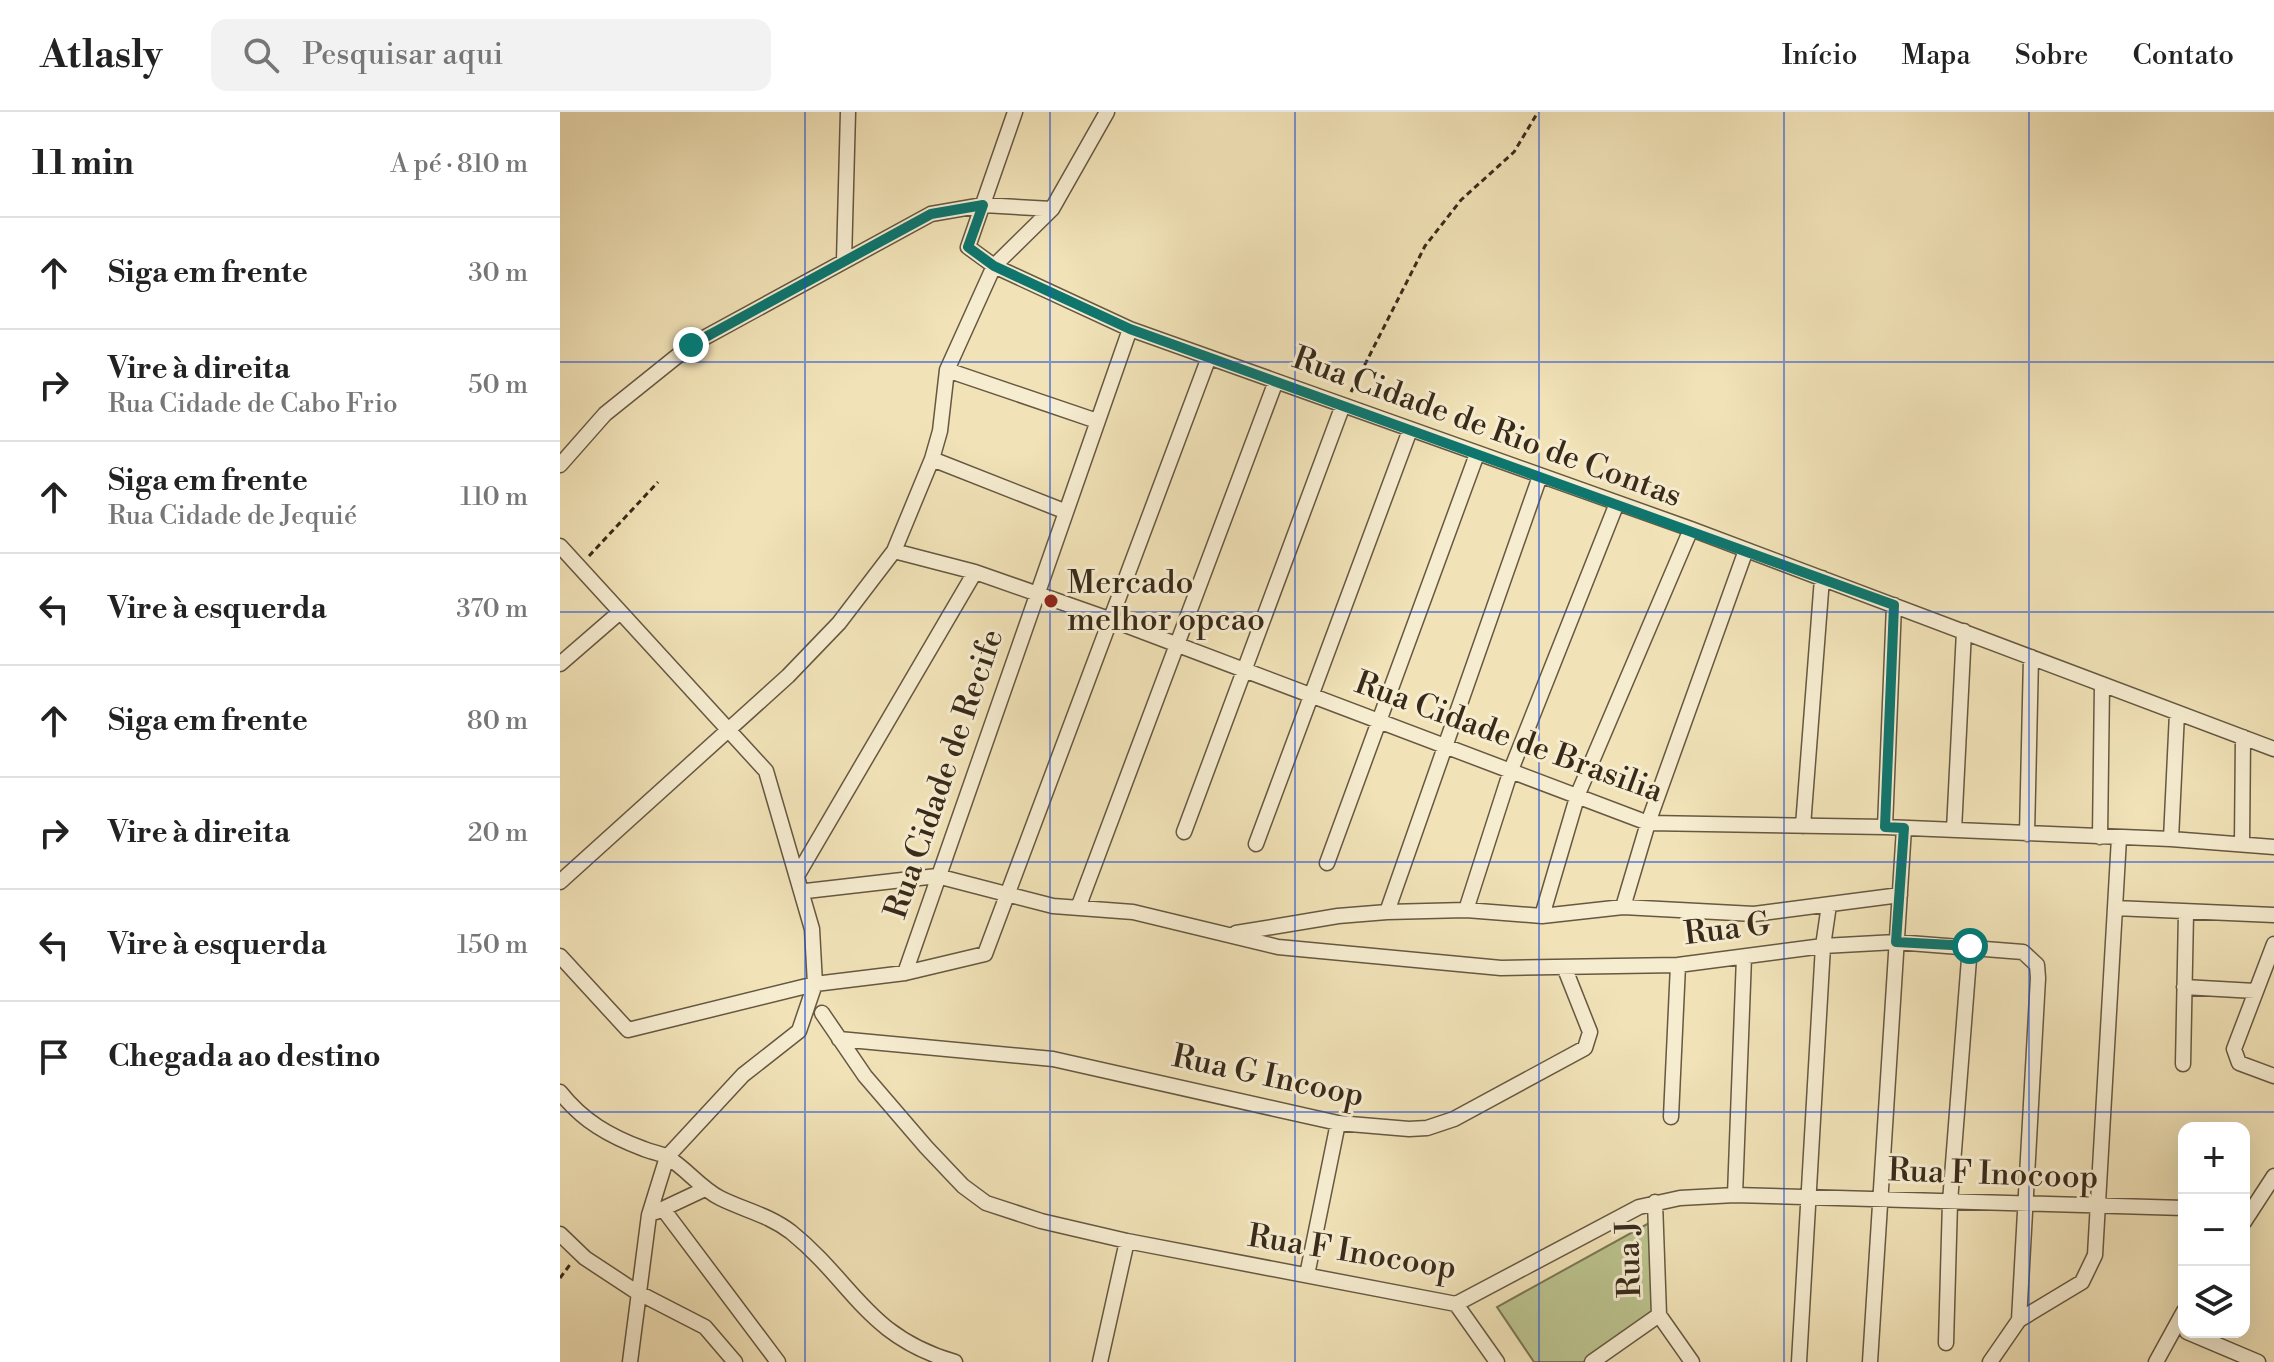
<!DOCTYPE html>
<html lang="pt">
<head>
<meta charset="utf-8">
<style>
	:root { --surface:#fff; --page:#f2f2f2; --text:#222; --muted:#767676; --line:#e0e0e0 }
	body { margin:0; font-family:"Libre Bodoni",serif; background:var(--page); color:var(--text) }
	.controls { position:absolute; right:24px; bottom:24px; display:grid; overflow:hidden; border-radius:16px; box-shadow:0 8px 32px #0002 }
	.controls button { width:72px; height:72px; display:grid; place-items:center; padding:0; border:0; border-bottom:2px solid var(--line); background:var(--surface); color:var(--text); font:40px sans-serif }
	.stop { position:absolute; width:24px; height:24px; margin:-18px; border:6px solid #0f766e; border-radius:50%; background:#fff }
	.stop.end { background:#0f766e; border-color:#fff; box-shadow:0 2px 8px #0008 }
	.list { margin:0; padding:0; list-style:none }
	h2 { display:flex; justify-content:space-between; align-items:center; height:104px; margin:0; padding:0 32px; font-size:34px }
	h2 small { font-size:26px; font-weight:400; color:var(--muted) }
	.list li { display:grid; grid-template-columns:52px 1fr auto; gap:24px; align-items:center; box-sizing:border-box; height:112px; padding:0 32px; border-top:2px solid var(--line) }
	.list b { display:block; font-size:30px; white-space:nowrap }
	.list p { margin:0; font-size:26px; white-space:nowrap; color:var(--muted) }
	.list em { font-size:26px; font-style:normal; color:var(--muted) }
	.icon { flex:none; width:44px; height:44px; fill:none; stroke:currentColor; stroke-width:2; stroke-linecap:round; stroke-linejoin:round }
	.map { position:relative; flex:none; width:1714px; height:1250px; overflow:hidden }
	header { display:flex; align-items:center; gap:48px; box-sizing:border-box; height:112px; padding:0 40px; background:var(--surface); border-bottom:2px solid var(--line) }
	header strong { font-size:38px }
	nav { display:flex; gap:44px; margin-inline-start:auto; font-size:28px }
	.search { width:560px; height:72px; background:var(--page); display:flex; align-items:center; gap:20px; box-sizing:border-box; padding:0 28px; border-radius:16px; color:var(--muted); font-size:30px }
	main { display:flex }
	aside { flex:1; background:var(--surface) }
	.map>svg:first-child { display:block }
	.green { fill:#bbc38e; stroke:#7a7654; stroke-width:2 }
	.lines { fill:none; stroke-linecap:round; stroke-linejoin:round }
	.minor-casing { stroke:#665841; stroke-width:17 }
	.path { stroke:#382a1a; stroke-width:3; stroke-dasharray:6 4; stroke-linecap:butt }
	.minor { stroke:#f6ecd0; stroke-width:14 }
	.route { stroke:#0f766e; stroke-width:10 }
	.grid { fill:none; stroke:#1d4ed8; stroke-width:2; stroke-opacity:0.55 }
	.poi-dot { fill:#8f2418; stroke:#f6ecd0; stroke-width:3 }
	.labels { text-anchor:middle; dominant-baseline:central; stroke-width:6; stroke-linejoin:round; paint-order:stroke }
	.street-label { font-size:32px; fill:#382a1a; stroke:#f6ecd0 }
	.poi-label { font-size:32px; fill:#382a1a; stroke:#f6ecd0; text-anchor:start }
</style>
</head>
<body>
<header>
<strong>Atlasly</strong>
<div class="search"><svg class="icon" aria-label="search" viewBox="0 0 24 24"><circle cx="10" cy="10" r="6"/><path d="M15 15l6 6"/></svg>Pesquisar aqui</div>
<nav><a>Início</a><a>Mapa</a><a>Sobre</a><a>Contato</a></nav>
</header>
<main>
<aside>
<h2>11 min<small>A pé · 810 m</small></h2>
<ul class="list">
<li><svg class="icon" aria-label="ahead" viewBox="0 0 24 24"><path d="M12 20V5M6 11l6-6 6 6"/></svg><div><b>Siga em frente</b></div><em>30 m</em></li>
<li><svg class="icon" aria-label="right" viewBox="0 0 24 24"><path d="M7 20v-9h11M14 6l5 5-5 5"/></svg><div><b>Vire à direita</b><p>Rua Cidade de Cabo Frio</p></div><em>50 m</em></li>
<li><svg class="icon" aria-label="ahead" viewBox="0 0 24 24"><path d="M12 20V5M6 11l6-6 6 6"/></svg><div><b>Siga em frente</b><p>Rua Cidade de Jequié</p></div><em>110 m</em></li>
<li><svg class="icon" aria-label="left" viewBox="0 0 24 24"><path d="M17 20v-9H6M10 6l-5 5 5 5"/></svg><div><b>Vire à esquerda</b></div><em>370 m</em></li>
<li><svg class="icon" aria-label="ahead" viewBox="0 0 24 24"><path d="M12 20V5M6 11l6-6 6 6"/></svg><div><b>Siga em frente</b></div><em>80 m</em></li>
<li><svg class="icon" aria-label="right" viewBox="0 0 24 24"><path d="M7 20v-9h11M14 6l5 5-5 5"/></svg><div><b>Vire à direita</b></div><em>20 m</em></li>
<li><svg class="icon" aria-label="left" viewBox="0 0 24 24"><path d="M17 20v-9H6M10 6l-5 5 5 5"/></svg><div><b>Vire à esquerda</b></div><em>150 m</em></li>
<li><svg class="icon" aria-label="arrive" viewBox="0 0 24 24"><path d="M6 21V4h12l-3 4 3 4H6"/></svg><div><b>Chegada ao destino</b></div></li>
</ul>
</aside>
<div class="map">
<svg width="1714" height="1250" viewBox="0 0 1714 1250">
	<rect width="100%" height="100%" fill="#f1e2b7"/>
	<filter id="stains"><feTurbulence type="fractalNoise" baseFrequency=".0025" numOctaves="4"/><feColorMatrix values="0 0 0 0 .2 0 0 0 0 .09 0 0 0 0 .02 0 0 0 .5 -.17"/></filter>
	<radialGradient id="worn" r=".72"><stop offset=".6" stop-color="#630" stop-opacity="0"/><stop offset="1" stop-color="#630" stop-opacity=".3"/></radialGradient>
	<path class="green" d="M1091,1110L1097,1200L1025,1250H974L937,1195Z"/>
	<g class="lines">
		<defs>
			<path id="minor" d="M455,0L408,135L434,154L570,217L1131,417L1714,637
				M284,149L288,0
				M387,258L537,309
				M372,347L504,399
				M0,353L45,302L131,233L371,102L423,93L492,97
				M0,434L206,659L252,817L255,872L239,919L183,963L107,1045L89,1103L70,1250
				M334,439L415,460L552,508L1088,711L1325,715L1611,727L1714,735
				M0,552L60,500
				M1243,714L1262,466
				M1325,715L1334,493
				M1394,718L1404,519
				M624,720L783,293
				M1467,722L1471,545
				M1540,725L1542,572
				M1611,727L1617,601
				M1682,731L1683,625
				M696,732L850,318
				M767,751L917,342
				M237,764L415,460
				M0,770L228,564L279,511L334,439L372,347L380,319L387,258L434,154L492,97L547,0
				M246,779L377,764L493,794L573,800L718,835L941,856L1118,853L1263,834L1336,830L1463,840L1477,853L1478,866L1459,1208
				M1063,795L1088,711L1186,438
				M518,796L716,269
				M1555,796L1714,803
				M906,798L951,658L1057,391
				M827,800L980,364
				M982,804L1018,682L1131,417
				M676,821L778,804L827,800L906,798L982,804L1063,795L1194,802L1340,783
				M1714,832L1674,937L1679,951L1714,964
				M0,844L68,918L255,872L345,861L425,842L649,245
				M345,861L570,217
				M1624,875L1695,879
				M262,901L305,964L366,1035L403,1074L426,1091L481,1109L567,1129L896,1192L1079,1095L1120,1086L1175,1083L1624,1096
				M279,927L493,947L778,1011L849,1017L867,1016L894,1007L1025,936L1030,920L1005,857
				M1623,952L1626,801
				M0,980C23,1009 49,1024 84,1037C91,1040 100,1041 107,1045C126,1056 140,1076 160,1086C184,1098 209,1103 231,1120C294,1171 306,1224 395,1250
				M1111,1005L1118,853
				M1175,1083L1184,845
				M1095,1090L1099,1203L1132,1250
				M103,1097L218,1250
				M96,1100L145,1077
				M1684,1110L1714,1064
				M0,1122L25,1146L75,1179L145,1215L175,1250
				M747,1163L778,1011
				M896,1192L937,1250
				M1627,1220L1698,1250
				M1386,1231L1390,1090L1410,834
				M540,1250L567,1129
				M1032,1250L1099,1203
				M1239,1250L1263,834L1269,793
				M1310,1250L1344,716
				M1430,1250L1459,1208L1522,1170L1535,1143L1559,726
				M1596,1250L1624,1199"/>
		</defs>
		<use href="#minor" class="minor-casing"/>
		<path class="path" d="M791,280L865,134L901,88L954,40L978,0
			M29,444L98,370
			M0,1166L12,1150"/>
		<use href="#minor" class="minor"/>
	</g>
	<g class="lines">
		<path class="route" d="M131,233L371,102L423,93L408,135L434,154L570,217L1334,493L1325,715L1344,716L1336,830L1410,834"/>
	</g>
	<path class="grid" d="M245,0V1250M490,0V1250M735,0V1250M979,0V1250M1224,0V1250M1469,0V1250M0,250H1714M0,500H1714M0,750H1714M0,1000H1714"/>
	<circle class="poi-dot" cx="491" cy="489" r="8"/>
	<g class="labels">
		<g class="street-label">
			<text transform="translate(927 315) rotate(20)">Rua Cidade de Rio de Contas</text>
			<text transform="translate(949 625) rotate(20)">Rua Cidade de Brasilia</text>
			<text transform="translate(384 662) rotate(-71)">Rua Cidade de Recife</text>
			<text transform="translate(1167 817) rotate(-7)">Rua G</text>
			<text transform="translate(708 964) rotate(12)">Rua G Incoop</text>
			<text transform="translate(1433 1062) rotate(2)">Rua F Inocoop</text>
			<text transform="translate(792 1140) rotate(9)">Rua F Inocoop</text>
			<text transform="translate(1069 1147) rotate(-92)">Rua J</text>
		</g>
		<g class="poi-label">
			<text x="507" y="471">Mercado<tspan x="507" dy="37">melhor opcao</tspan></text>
		</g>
	</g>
	<rect width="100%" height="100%" filter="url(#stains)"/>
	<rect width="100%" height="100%" fill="url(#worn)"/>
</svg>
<div class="controls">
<button>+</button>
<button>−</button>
<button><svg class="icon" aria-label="layers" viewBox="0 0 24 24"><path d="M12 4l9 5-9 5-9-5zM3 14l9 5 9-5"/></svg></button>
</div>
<div class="stop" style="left:1410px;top:834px"></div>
<div class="stop end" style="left:131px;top:233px"></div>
</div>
</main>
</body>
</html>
